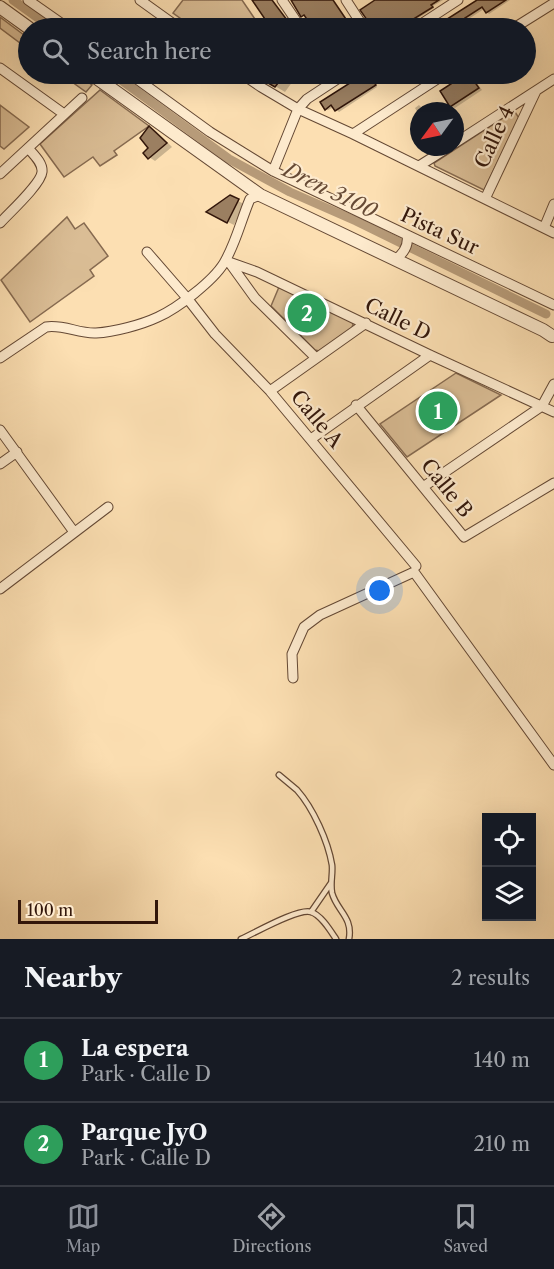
<!DOCTYPE html>
<html lang="en">
<head>
<meta charset="utf-8">
<style>
	:root { --surface:#171b24; --page:#242831; --text:#f1f3f6; --muted:#9ea1a6; --line:#363941; --accent:#8c9099 }
	body { margin:0; font-family:"Libre Caslon Text",serif; background:var(--page); color:var(--text) }
	.controls { position:absolute; right:18px; bottom:18px; display:grid; overflow:hidden; border-radius:0px; box-shadow:0 6px 24px #0002 }
	.controls button { width:54px; height:54px; display:grid; place-items:center; padding:0; border:0; border-bottom:2px solid var(--line); background:var(--surface); color:var(--text); font:30px sans-serif }
	.compass { position:absolute; left:410px; top:102px; width:54px; height:54px; border-radius:50%; background:var(--surface); box-shadow:0 6px 24px #0002; rotate:237deg }
	.scale { position:absolute; left:18px; bottom:15px; width:140px; box-sizing:border-box; padding-left:6px; border:3px solid #32160a; border-top:0; font-size:16px; line-height:21px; white-space:nowrap; color:#32160a; -webkit-text-stroke:4px #fdeacd; paint-order:stroke }
	.you { position:absolute; left:380px; top:591px; width:21px; height:21px; margin:-15px; border:4px solid #fff; border-radius:50%; background:#1a73e8; box-shadow:0 0 0 9px #1a73e833 }
	.badge { display:grid; place-items:center; width:39px; height:39px; border-radius:50%; background:var(--accent); color:#fff; font-size:20px; font-weight:700 }
	.pin { position:absolute; translate:-50% -50%; border:3px solid #fff; box-shadow:0 2px 6px #0006 }
	.list { margin:0; padding:0; list-style:none }
	h2 { display:flex; justify-content:space-between; align-items:center; height:78px; margin:0; padding:0 24px; font-size:26px }
	h2 small { font-size:20px; font-weight:400; color:var(--muted) }
	.list li { display:grid; grid-template-columns:39px 1fr auto; gap:18px; align-items:center; box-sizing:border-box; height:84px; padding:0 24px; border-top:2px solid var(--line) }
	.list b { display:block; font-size:22px; white-space:nowrap }
	.list p { margin:0; font-size:20px; white-space:nowrap; color:var(--muted) }
	.list em { font-size:20px; font-style:normal; color:var(--muted) }
	.icon { flex:none; width:33px; height:33px; fill:none; stroke:currentColor; stroke-width:2; stroke-linecap:round; stroke-linejoin:round }
	.map { position:relative; flex:none; width:554px; height:939px; overflow:hidden }
	.search { position:absolute; background:var(--surface); box-shadow:0 6px 24px #0002; left:18px; right:18px; top:18px; height:66px; display:flex; align-items:center; gap:15px; box-sizing:border-box; padding:0 21px; border-radius:33px; color:var(--muted); font-size:22px }
	.sheet { height:246px; background:var(--surface) }
	nav { display:flex; justify-content:space-around; align-items:center; box-sizing:border-box; height:84px; border-top:2px solid var(--line); background:var(--surface); font-size:16px; color:var(--muted) }
	nav a { display:grid; justify-items:center; gap:3px }
	nav .on { color:var(--accent) }
	.map>svg:first-child { display:block }
	.green { fill:#dabd95; stroke:#866a50; stroke-width:1.5 }
	.shadow { fill:#0003 }
	.lines { fill:none; stroke-linecap:round; stroke-linejoin:round }
	.canal { stroke:#b79b79; stroke-width:9 }
	.building { fill:#9b7f61; stroke:#32160a; stroke-width:1.5 }
	.service-casing { stroke:#644834; stroke-width:7 }
	.minor-casing { stroke:#644834; stroke-width:11 }
	.tertiary-casing { stroke:#644834; stroke-width:14 }
	.service { stroke:#fdeacd; stroke-width:4.5 }
	.minor { stroke:#fdeacd; stroke-width:9 }
	.tertiary { stroke:#fdeacd; stroke-width:12 }
	.labels { text-anchor:middle; dominant-baseline:central; stroke-width:4.5; stroke-linejoin:round; paint-order:stroke }
	.street-label { font-size:20px; fill:#32160a; stroke:#fdeacd }
	.water-label { font-size:21px; font-style:italic; fill:#674b36; stroke:#fdeacd }
</style>
</head>
<body>
<div class="map">
<svg width="554" height="939" viewBox="0 0 554 939">
	<rect width="100%" height="100%" fill="#fcdfb2"/>
	<filter id="stains"><feTurbulence type="fractalNoise" baseFrequency=".00333" numOctaves="4"/><feColorMatrix values="0 0 0 0 .2 0 0 0 0 .09 0 0 0 0 .02 0 0 0 .5 -.17"/></filter>
	<radialGradient id="worn" r=".72"><stop offset=".6" stop-color="#630" stop-opacity="0"/><stop offset="1" stop-color="#630" stop-opacity=".3"/></radialGradient>
	<path class="green" d="M183,0H242L261,28H232L224,23L220,28H194L173,13Z
		M0,17L28,38V49L0,28Z
		M61,74H77L92,85L86,92Z
		M100,90L149,126L114,151L117,155L100,166L93,157L64,177L40,144Z
		M0,105L29,127L4,149L0,146Z
		M512,112H515L519,118L484,190L435,166L434,163Z
		M67,217L75,229L84,223L108,256L90,270L94,276L30,322L1,280Z
		M279,287L351,320L353,324L352,328L319,351L315,350L271,306Z
		M456,373L501,395L407,457L380,424Z"/>
	<path class="shadow" d="M253,0H273L286,20L289,21L294,28H272Z
		M293,0H334L353,28H314L306,16L303,15Z
		M378,0H443L433,6L434,8L403,28H373L362,10Z
		M479,0H510L489,14L484,9L467,20L471,26L467,28H432L435,26L437,27Z
		M277,74H298L285,92L270,83Z
		M302,74H321L325,79L319,83L313,78L309,81Z
		M364,74H385L374,81L377,87L339,112L334,107L328,110L326,109L352,83L351,82Z
		M468,74L472,76L482,90L455,108L451,106L442,91Z
		M419,105L425,111H419V115L415,108Z
		M150,128L156,131L172,147L155,161L149,157Z
		M230,197L244,204L234,225L214,215Z"/>
	<g class="lines">
		<path class="canal" d="M13,0L52,28
			M113,74L229,159L290,192L356,221L546,314"/>
	</g>
	<path class="building" d="M252,0H272L293,28H271Z
		M291,0H333L352,28H313L304,15L301,17Z
		M375,0H439L431,5L433,7L399,28H371L370,24L360,10Z
		M477,0H506L486,13L482,7L465,18L469,24L462,28H433Z
		M275,74H285L275,87L268,83Z
		M361,74H381L372,79L376,85L335,111L331,105L325,110L320,102L350,83L349,81Z
		M466,74H469L479,88L450,107L440,91Z
		M149,126L167,143L148,159L143,153L148,148L140,138Z
		M230,195L239,199L227,223L206,212Z"/>
	<g class="lines">
		<defs>
			<path id="service" d="M279,775C285,780 291,785 297,790C313,808 328,841 332,865C333,874 330,883 332,893C337,911 353,917 349,939
				M311,912L331,883
				M241,939C255,933 298,908 311,912C321,915 330,930 336,939"/>
			<path id="minor" d="M28,0L68,28
				M140,0L179,28
				M282,0L301,28
				M346,0L364,28
				M415,28L458,0
				M514,28L554,3
				M0,68L64,114
				M130,74L210,132L273,171L554,305
				M242,74L261,87L298,109L353,134L554,233
				M353,134L445,74
				M455,143L554,79
				M419,166L449,147
				M273,171L298,109L307,99L345,74
				M0,174L82,98
				M485,199L536,91
				M0,223C9,213 41,184 42,172C43,163 34,155 28,148
				M544,228L554,204
				M147,252L187,298L215,334L270,391L416,566
				M395,260C403,254 409,246 407,235
				M226,261L257,272L430,355L554,412
				M229,262L255,298L316,358
				M0,358L46,327C63,324 79,334 96,333C114,332 141,325 158,317C178,308 213,281 224,263C236,243 241,220 250,199L260,195
				M270,391L366,323
				M356,405L464,537L554,483
				M0,430L74,532
				M311,439L430,355
				M0,464L17,452
				M423,487L542,406L554,384
				M0,589L108,507
				M293,678L292,654L304,627L320,615L414,572L554,765"/>
			<path id="tertiary" d="M0,7L29,28
				M91,74L260,195L543,330L552,336"/>
		</defs>
		<use href="#service" class="service-casing"/>
		<use href="#minor" class="minor-casing"/>
		<use href="#tertiary" class="tertiary-casing"/>
		<use href="#service" class="service"/>
		<use href="#minor" class="minor"/>
		<use href="#tertiary" class="tertiary"/>
	</g>
	<g class="labels">
		<g class="street-label">
			<text transform="translate(494 137) rotate(-65)">Calle 4</text>
			<text transform="translate(440 231) rotate(25)">Pista Sur</text>
			<text transform="translate(398 319) rotate(26)">Calle D</text>
			<text transform="translate(317 419) rotate(50)">Calle A</text>
			<text transform="translate(447 488) rotate(51)">Calle B</text>
		</g>
		<g class="water-label">
			<text transform="translate(330 190) rotate(26)">Dren 3100</text>
		</g>
	</g>
	<rect width="100%" height="100%" filter="url(#stains)"/>
	<rect width="100%" height="100%" fill="url(#worn)"/>
</svg>
<div class="controls">
<button><svg class="icon" aria-label="locate" viewBox="0 0 24 24"><circle cx="12" cy="12" r="6"/><path d="M12 2v4M12 18v4M2 12h4M18 12h4"/></svg></button>
<button><svg class="icon" aria-label="layers" viewBox="0 0 24 24"><path d="M12 4l9 5-9 5-9-5zM3 14l9 5 9-5"/></svg></button>
</div>
<svg class="compass" viewBox="-18 -18 36 36"><path d="M0-13l5 13h-10z" fill="#e53935"/><path d="M0 13l5-13h-10z" fill="#9ea1a6"/></svg>
<div class="scale">100 m</div>
<div class="you"></div>
<div class="pin badge" style="left:438px;top:411px;background:#2e9e5b">1</div>
<div class="pin badge" style="left:307px;top:313px;background:#2e9e5b">2</div>
<div class="search"><svg class="icon" aria-label="search" viewBox="0 0 24 24"><circle cx="10" cy="10" r="6"/><path d="M15 15l6 6"/></svg>Search here</div>
</div>
<section class="sheet">
<h2>Nearby<small>2 results</small></h2>
<ul class="list">
<li><span class="badge" style="background:#2e9e5b">1</span><div><b>La espera</b><p>Park · Calle D</p></div><em>140 m</em></li>
<li><span class="badge" style="background:#2e9e5b">2</span><div><b>Parque JyO</b><p>Park · Calle D</p></div><em>210 m</em></li>
</ul>
</section>
<nav>
<a class="on"><svg class="icon" aria-label="map" viewBox="0 0 24 24"><path d="M3 6l6-2 6 2 6-2v14l-6 2-6-2-6 2zM9 4v14M15 6v14"/></svg>Map</a>
<a><svg class="icon" aria-label="directions" viewBox="0 0 24 24"><path d="M12 3l9 9-9 9-9-9zM9 14v-3h6M13 9l2 2-2 2"/></svg>Directions</a>
<a><svg class="icon" aria-label="saved" viewBox="0 0 24 24"><path d="M7 4h10v16l-5-4-5 4z"/></svg>Saved</a>
</nav>
</body>
</html>
